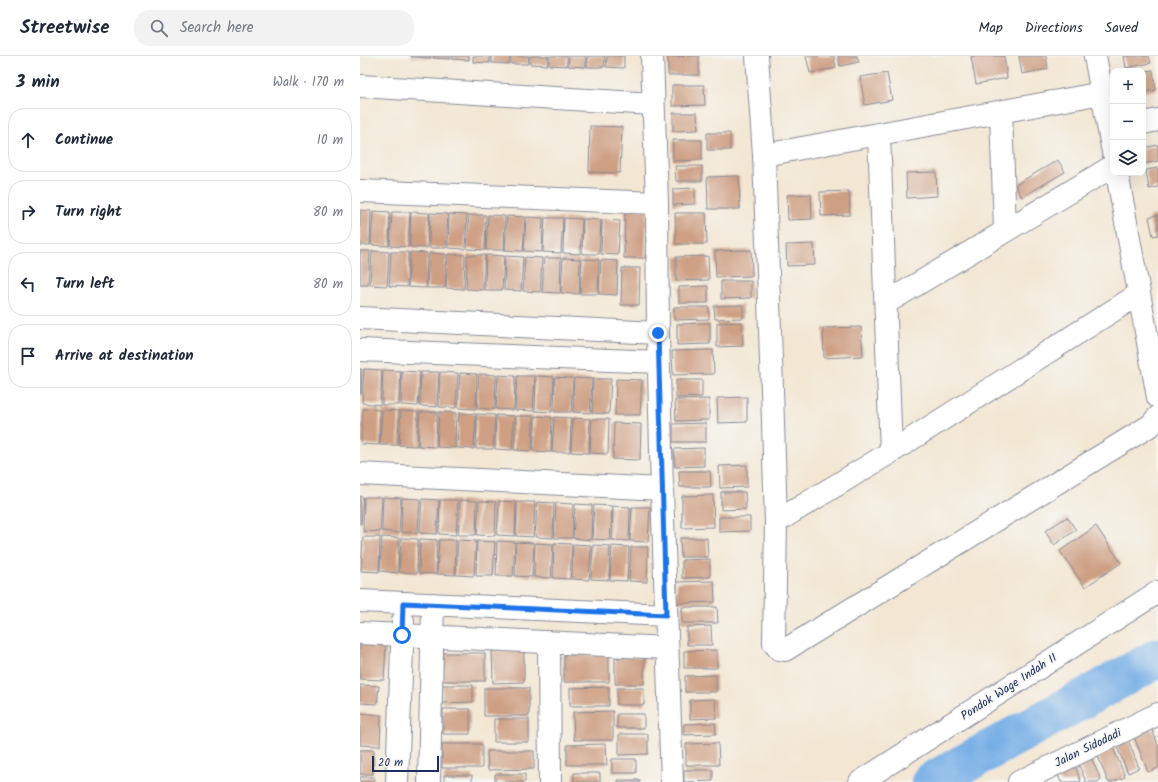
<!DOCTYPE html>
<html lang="en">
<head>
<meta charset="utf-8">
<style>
	:root { --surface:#fff; --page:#f2f2f3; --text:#1f2937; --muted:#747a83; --line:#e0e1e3 }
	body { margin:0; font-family:Kalam,sans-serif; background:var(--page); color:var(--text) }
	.controls { position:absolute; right:12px; top:12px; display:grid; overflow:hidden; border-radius:8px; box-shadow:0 4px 16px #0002 }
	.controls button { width:36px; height:36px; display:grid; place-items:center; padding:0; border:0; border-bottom:1px solid var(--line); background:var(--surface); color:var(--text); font:20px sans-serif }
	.scale { position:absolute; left:12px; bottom:10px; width:67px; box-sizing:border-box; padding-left:4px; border:2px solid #1b2f5e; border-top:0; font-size:11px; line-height:14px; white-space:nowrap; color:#1b2f5e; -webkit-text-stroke:3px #f6f6f2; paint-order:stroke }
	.stop { position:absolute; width:12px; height:12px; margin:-9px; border:3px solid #1a73e8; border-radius:50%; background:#fff }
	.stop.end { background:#1a73e8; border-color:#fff; box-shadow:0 1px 4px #0008 }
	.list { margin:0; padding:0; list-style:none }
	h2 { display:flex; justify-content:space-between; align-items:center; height:52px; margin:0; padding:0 16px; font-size:17px }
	h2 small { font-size:13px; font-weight:400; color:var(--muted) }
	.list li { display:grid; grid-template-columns:26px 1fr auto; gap:12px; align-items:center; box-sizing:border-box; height:64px; margin:0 8px 8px; padding:0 8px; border:1px solid var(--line); border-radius:16px }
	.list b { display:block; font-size:15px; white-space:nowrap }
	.list em { font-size:13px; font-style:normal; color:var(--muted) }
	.icon { flex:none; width:22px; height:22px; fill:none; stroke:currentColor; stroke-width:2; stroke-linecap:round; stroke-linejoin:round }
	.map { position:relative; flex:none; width:798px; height:726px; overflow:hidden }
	header { display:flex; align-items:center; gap:24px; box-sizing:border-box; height:56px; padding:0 20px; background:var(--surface); border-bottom:1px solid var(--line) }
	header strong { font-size:19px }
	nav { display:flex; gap:22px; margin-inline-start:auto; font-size:14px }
	.search { width:280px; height:36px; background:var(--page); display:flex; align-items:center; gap:10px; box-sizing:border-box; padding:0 14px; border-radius:16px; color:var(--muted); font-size:15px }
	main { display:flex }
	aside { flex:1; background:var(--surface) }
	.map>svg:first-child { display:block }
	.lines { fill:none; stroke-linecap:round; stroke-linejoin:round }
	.river { stroke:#77afe6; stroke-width:40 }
	.building { fill:#ce9f83 }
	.street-casing { stroke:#878b99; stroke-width:24 }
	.street { stroke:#fff; stroke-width:22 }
	.route { stroke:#1a73e8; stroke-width:5 }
	.labels { text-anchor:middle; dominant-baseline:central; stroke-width:3; stroke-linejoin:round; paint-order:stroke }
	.street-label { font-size:12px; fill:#1b2f5e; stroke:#f6f6f2 }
</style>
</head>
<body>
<header>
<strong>Streetwise</strong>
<div class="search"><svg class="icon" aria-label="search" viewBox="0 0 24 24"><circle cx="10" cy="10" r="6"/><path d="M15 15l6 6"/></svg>Search here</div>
<nav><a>Map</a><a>Directions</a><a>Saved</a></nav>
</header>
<main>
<aside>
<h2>3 min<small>Walk · 170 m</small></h2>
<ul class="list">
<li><svg class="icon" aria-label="ahead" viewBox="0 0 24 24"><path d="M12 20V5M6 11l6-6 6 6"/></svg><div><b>Continue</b></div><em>10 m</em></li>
<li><svg class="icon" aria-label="right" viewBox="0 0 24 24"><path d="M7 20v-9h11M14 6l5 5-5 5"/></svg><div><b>Turn right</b></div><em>80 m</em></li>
<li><svg class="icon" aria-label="left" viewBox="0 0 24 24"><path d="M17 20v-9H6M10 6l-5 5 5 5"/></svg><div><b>Turn left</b></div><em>80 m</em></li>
<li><svg class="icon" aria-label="arrive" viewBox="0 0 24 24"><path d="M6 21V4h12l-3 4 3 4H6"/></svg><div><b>Arrive at destination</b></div></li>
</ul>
</aside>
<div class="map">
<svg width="798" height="726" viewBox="0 0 798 726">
	<rect width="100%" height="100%" fill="#f6f6f2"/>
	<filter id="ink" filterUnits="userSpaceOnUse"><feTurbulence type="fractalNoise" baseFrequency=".025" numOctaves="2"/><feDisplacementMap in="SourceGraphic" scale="8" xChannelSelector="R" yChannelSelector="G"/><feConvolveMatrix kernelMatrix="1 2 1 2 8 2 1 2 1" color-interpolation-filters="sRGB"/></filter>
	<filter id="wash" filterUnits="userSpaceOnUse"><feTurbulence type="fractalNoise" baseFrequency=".012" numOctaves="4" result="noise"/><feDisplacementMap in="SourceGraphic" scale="16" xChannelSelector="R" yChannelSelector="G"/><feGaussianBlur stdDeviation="0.9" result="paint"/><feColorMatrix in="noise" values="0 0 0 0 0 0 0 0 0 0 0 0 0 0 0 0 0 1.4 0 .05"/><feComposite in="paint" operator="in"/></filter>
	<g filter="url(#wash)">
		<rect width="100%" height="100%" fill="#f3e7d4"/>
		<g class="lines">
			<path class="river" d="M571,726L798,602"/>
		</g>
		<g id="blocks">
			<path class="building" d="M51,0H71V2L51,1Z
				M73,0H90V3L73,2Z
				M92,0H109V4L92,3Z
				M113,0H130V7L113,6Z
				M132,0H150L149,8L132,7Z
				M151,0H169L168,8H151Z
				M170,0H188L187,9L170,8Z
				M189,0H207V10L189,9Z
				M209,0H226V11L208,10Z
				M228,0H245L244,11H227Z
				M247,0H264V12L246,11Z
				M339,0V19H308V1Z
				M446,0H474L476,12L450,17Z
				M478,0H497L499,6L480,10Z
				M614,0H644L647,22L616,28L611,1Z
				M659,0H686L688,13L662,18Z
				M764,0H789L791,7L766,12Z
				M793,14L796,34L783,36V15Z
				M527,17L532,44L505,49L500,21Z
				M312,29H344L345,49L312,50Z
				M313,57H337L338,74L313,75Z
				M230,70L262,71L260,117L229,116Z
				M347,77H370V94H347Z
				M313,84H342V104L313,105Z
				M798,89V105L783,108V92Z
				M698,104L705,116L662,141L655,129Z
				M315,110H342V125H316Z
				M798,112V131L789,133L786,114Z
				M576,116L577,140L547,142L546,117Z
				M379,120L380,153H348L347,121Z
				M335,132V148L313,149V133Z
				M489,135L490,159L461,160L460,136Z
				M451,138L452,163L428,164L427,139Z
				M265,153L287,154L285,202H264Z
				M0,154L11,155L10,189H0Z
				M13,155L30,156L29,190L11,189Z
				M32,156H50L48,191L30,190Z
				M51,156L69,157L67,192L50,191Z
				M70,157L88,158L86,192H69Z
				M315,157H346L347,188H316Z
				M89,158L107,159L105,193L88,192Z
				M109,159H126L125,194L107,193Z
				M128,159L145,160L144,194H126Z
				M798,159V179L793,180L789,161Z
				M147,160L165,161L163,195L145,194Z
				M166,161L183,162L182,196L164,195Z
				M185,162H203L201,197L183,196Z
				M204,162L222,163L220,198L203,197Z
				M223,163L241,164L239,198H222Z
				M242,164L260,165L258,199L241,198Z
				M454,188L455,209L427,210L426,189Z
				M391,194L392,220L356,221L355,195Z
				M0,195H10L8,229H0Z
				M12,195L29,196L27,230L10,229Z
				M31,196H48L47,231L29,230Z
				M50,196L67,197L66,232L48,231Z
				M69,197L86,198L85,232H67Z
				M88,198L105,199L104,233L86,232Z
				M107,199H125L123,234L106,233Z
				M126,199L144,200L142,234H125Z
				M145,200L163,201L161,235L144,234Z
				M348,200L349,224L316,225V201Z
				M165,201L182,202L180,236L163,235Z
				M184,202H201L200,237L182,236Z
				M203,202L220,203L219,238L201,237Z
				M222,203L239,204L238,238H220Z
				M241,204L258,205L257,239L239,238Z
				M262,212H280L279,249H261Z
				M361,225H391V242L361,243Z
				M348,230V247H319V231Z
				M383,249V262L355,263L354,250Z
				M314,251H349V263L314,264Z
				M382,266L383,290L357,291V267Z
				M350,267V288L317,289V268Z
				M501,271L503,300L464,302L463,272Z
				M353,294L354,318L313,319L312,295Z
				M0,313H2L1,338H0Z
				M4,313L22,314L20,349L2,347Z
				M23,314L41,315L39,349H22Z
				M42,315L60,316L58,350L41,349Z
				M61,316H79L77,351L60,350Z
				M80,316L98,317L96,352L79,351Z
				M100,317L117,318L116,353L98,352Z
				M119,318L136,319L135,353H117Z
				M138,319L155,320L154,354L136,353Z
				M157,320H175L173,355L155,354Z
				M176,320L194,321L192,356L175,355Z
				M195,321L213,322L211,356H194Z
				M214,322L232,323L230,357L213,356Z
				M233,323H251L249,358L232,357Z
				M256,323L282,324L280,359H255Z
				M316,324H342V341L316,342Z
				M387,341V366L358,367L357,342Z
				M349,343V364L316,365L315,344Z
				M3,353L20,354L19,389L1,388Z
				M22,354L39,355L38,389H20Z
				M41,355L58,356L57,390L39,389Z
				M60,356H77L76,391L58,390Z
				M79,356L96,357L95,392L77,391Z
				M99,357L116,358L114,393L97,392Z
				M117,358L135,359L133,393H116Z
				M136,359L154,360L152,394L135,393Z
				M156,360H173L172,395L154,394Z
				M175,360L192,361L191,396L173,395Z
				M194,361L211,362L210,396H192Z
				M213,362L230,363L229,397L211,396Z
				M232,363H249L248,398L230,397Z
				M254,367L281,368L280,404L253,403Z
				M346,367V386H313V368Z
				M344,392V410L315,411L314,393Z
				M387,409V431L360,432L359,410Z
				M319,415H350L351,431H320Z
				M361,436H385L386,453L361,454Z
				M353,439L354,471L322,472V440Z
				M0,440L3,441L1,468H0Z
				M4,441H22L20,476L3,475Z
				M23,441L41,442L39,477L22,475Z
				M42,442L60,443L58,477L41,476Z
				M62,443L79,444L77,478L60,477Z
				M80,444H98L96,479L79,478Z
				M100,444L117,445L116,479H98Z
				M119,445L136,446L135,480L117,479Z
				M139,445L156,446L155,480L137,479Z
				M157,446H175L173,481L156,480Z
				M177,446L194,447L193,482L175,481Z
				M196,447L213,448L212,482H194Z
				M215,448L232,449L231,484L213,482Z
				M234,449L252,450L250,484L232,483Z
				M253,450L270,451L269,485L252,484Z
				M272,451H290L288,486L270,485Z
				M359,461H390V475L359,476Z
				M707,461L716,474L694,489L685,475Z
				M736,470L761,507L725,531L700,495Z
				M3,481H20L19,516L1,515Z
				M22,481L39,482L38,517L20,515Z
				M41,482L58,483L57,517L39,516Z
				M320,482H347L348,501H321Z
				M60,483L77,484L76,518L59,517Z
				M79,484H96L95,519L77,518Z
				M98,484L116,485L114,520L96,519Z
				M117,485L135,486L133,520H116Z
				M137,485L155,486L153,520H136Z
				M156,486L174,487L172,521L155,520Z
				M175,487L193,488L191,522L174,521Z
				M194,487L212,488L210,523L193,522Z
				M213,488L231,489L229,524L212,523Z
				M233,489L250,490L249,524L231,523Z
				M252,490L269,491L267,525L250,524Z
				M271,491H288L287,526L269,525Z
				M350,503V521L322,522V504Z
				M354,525L355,546L317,547V526Z
				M322,551H357L358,567H322Z
				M351,570L352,589H327V571Z
				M0,587L26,588L24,624L0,623Z
				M357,594V612H324V595Z
				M132,595H164V626L133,627Z
				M77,597H125V625H77Z
				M204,599H249V626H204Z
				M284,601V628H255V602Z
				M356,619V636H325V620Z
				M0,629L19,630L17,648L0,647Z
				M82,629H113V646L82,647Z
				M249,631V650H210V632Z
				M124,632H169V660H124Z
				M257,632H284V649H257Z
				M355,643L356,662L330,663V644Z
				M83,653H110V678H83Z
				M253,655V684H214L213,656Z
				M0,657L21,659L20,690L0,689Z
				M257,658H284V672H257Z
				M134,663H169V686H134Z
				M355,667L356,678L324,679V668Z
				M791,671L798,689V712L788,716L773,678Z
				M259,678H288V698L259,699Z
				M767,681L779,712L768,717L755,686Z
				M751,686L765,721L752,726H748L735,692Z
				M358,687L359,709H326V688Z
				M82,688H122V712H82Z
				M246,688L247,709H207V689Z
				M0,694H14L13,718H0Z
				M127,695H174V713L128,714Z
				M730,699L741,724L737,726H726L717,704Z
				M252,703H276V717H252Z
				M713,705L721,726H701L695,712Z
				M324,714H353V725L324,726Z
				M214,717H240V726H214Z
				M135,718H165V726H135Z
				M84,719H112V726H84Z
				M0,721H14V726H0Z
				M258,724H280V726H258Z"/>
		</g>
	</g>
	<g filter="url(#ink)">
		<use href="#blocks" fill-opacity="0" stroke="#878b99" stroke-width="1"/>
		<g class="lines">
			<defs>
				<path id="street" d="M292,0L297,147L298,277L302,433L312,726
					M397,0L404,99L412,333L416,466L414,587L419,593L425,594L791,369L798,361
					M735,0L753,96
					M0,30L293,48
					M641,56L645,175
					M783,67L798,64
					M519,78L531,396
					M404,99L742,37
					M757,117L798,341
					M0,135L297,147
					M526,247L753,110
					M0,262L298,277
					M0,294L299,306
					M0,418L302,433
					M416,466L531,396L779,238
					M0,545L306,559
					M0,577L307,592
					M189,586L190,726
					M37,726L43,565
					M69,726L73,548
					M500,726L798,536
					M659,726L798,658"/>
			</defs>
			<use href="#street" class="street-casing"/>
			<use href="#street" class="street"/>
		</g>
	</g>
	<g class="lines" filter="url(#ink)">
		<path class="route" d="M42,579L43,547L306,559L298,277"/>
	</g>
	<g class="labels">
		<g class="street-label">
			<text transform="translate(649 631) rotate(-33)">Pondok Wage Indah II</text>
			<text transform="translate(728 692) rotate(-26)">Jalan Sidodadi</text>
		</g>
	</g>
</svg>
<div class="controls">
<button>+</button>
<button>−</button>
<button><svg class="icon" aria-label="layers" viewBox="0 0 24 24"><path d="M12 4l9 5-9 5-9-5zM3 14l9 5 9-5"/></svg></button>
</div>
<div class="scale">20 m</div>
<div class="stop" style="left:42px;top:579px"></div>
<div class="stop end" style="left:298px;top:277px"></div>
</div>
</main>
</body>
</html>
